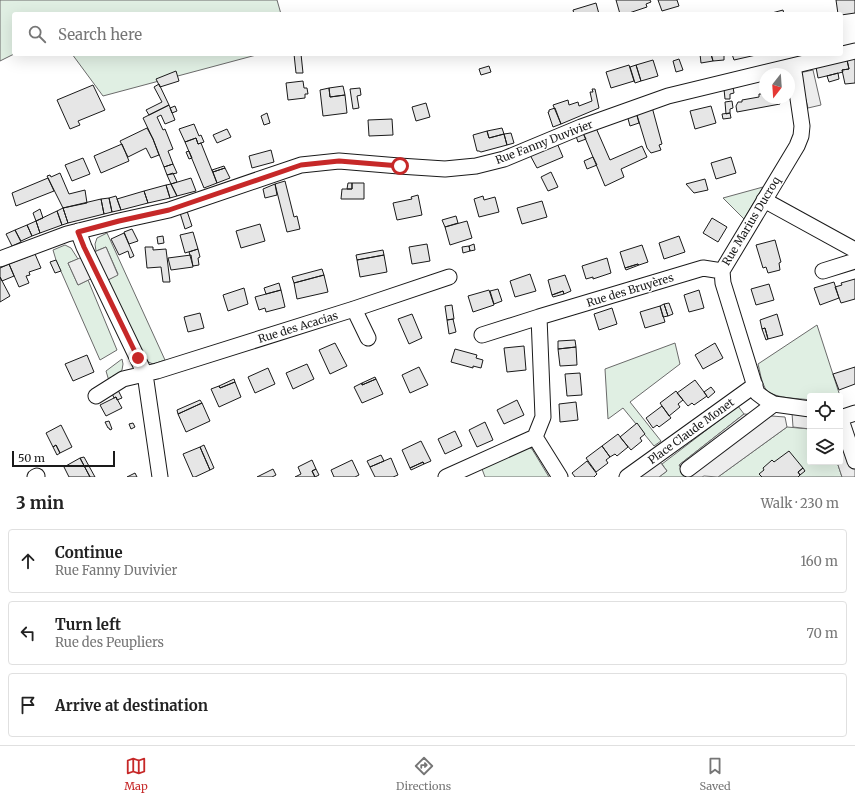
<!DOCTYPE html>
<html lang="en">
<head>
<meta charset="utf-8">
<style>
	:root { --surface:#fff; --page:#f6f6f6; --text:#222; --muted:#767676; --line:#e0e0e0; --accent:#c62828 }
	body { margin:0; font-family:Merriweather,serif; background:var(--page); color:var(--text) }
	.controls { position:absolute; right:12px; bottom:12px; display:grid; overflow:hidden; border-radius:4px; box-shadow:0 4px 16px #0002 }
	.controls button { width:36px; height:36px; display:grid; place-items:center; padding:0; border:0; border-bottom:1px solid var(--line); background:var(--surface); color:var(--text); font:20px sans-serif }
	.compass { position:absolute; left:759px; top:68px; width:36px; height:36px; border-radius:50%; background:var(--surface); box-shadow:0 4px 16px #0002; rotate:197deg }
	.scale { position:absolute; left:12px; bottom:10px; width:103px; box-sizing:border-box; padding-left:4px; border:2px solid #1a1a1a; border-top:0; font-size:11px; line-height:14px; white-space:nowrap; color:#1a1a1a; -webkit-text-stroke:3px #fff; paint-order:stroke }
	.stop { position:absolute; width:12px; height:12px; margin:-9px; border:3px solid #c62828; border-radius:50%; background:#fff }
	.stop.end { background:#c62828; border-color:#fff; box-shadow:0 1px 4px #0008 }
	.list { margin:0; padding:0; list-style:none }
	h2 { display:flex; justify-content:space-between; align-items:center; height:52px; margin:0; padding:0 16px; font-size:17px }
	h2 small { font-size:13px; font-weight:400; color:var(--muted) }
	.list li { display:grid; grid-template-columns:26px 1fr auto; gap:12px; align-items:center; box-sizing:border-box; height:64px; margin:0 8px 8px; padding:0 8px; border:1px solid var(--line); border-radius:4px }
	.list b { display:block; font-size:15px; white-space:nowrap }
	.list p { margin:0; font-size:13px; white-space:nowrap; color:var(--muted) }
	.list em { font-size:13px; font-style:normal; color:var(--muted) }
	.icon { flex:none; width:22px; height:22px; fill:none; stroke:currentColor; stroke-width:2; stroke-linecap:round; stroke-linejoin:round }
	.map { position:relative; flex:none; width:855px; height:477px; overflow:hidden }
	.search { position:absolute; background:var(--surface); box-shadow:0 4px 16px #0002; left:12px; right:12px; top:12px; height:44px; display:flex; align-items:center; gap:10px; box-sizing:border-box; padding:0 14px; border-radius:4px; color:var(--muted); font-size:15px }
	.sheet { height:268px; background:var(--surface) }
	nav { display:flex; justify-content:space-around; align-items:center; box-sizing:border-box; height:56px; border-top:1px solid var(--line); background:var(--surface); font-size:11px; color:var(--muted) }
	nav a { display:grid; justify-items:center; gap:2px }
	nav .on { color:var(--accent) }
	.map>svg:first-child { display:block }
	.green { fill:#e0efe3; stroke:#6a6a6a }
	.parking { fill:#ededed; stroke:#6a6a6a }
	.building { fill:#e6e6e6; stroke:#1a1a1a }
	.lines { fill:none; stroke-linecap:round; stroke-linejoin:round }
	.minor-casing { stroke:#1a1a1a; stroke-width:17 }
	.minor { stroke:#fff; stroke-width:15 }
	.route { stroke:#c62828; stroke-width:5 }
	.labels { text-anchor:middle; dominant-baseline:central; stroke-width:3; stroke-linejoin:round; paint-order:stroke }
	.street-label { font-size:11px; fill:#1a1a1a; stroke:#fff }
</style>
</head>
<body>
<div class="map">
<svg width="855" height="477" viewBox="0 0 855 477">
	<rect width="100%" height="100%" fill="#fff"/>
	<path class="green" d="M0,0H277L281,14H14V54L0,61Z
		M72,54H260L103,96Z
		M763,187L744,219L723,198Z
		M107,233L165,360L153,364L144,360L108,280L118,274L106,247L96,251L95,244L97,238Z
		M65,245L71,248L78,259L68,263L78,285L88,280L117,350L100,360L56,260L53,250Z
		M817,325L840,396H810V400C799,398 771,399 765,388C761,381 760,371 758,364Z
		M675,343L680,364L630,402L661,441L654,446L623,408L608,419L605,369Z
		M122,359L123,364L122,370L109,381L106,371Z
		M738,406L744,414L679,465L688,477H659L667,471L662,464Z
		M787,427L810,429V462H837L842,477H718Z
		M528,447L532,449L549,477H485L482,469Z"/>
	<path class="parking" d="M813,70L821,105L808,108L799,73Z
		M106,247L118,275L108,280L103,273L78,285L68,263Z
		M792,413L810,414V429L793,427Z
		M744,414L785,417L787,427L718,477L704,476L702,477H688L679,465Z
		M840,436L855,448V477H842L837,462H840Z
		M654,454L667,471L659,477H621Z"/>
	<path class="building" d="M616,0H650L651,2L646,4L647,7L626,14H620Z
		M658,0H677L679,6L662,11Z
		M836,0H855V13L841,15V14H838Z
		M596,3L599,14H574L573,10Z
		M783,10L784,14H768Z
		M294,54H301L303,73H296Z
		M700,54H711L713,61L701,63Z
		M711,54H724V60L713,61Z
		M732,54H755L756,55L734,60Z
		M855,58V83L845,84L842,70L849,69L847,60Z
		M679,59L683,70L676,72L673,61Z
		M653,60L658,76L641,81L636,65Z
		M847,60L849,69L842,70L843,72L818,78L816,67Z
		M629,65L634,81L611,88L606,72Z
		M636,65L641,81L635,83L630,67Z
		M489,66L491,72L481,75L479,69Z
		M176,71L179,81L160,87L156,79Z
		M838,73L839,79L829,82L827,76Z
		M303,81L304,88H307L308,94H305V98L288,100L286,83Z
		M159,84L169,105L149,115L146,110L162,102L154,87Z
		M93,85L105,110L78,121L80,125L70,129L57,100Z
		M343,86L345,95L330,97L329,88Z
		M733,87L734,93L730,94V99H725L724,89Z
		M329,88L330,97L345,95L347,113L323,116L320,90Z
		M360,88L361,95L357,96L359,108L353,109L350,89Z
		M592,89H595L599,108L561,124L553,105L568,100L569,105L578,102L579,106L592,101L590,92H593Z
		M759,94H765V98H778L780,104L737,112L736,106L738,102H742V100L759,97Z
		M732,101L733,108L730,109V113L726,114L725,102Z
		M426,103L430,117L416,121L412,107Z
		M169,105L175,120L165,124L161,115L157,117L163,130L165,129L173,149L168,151L173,164L164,167L153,139L143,118Z
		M175,106L177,111L172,113L170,108Z
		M711,106L716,123L695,129L690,111Z
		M652,107L662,144L659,145L661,150L651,153L647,148L636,112Z
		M555,108L561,124L553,127L548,112H549V110Z
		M636,112L639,123L630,126L627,115Z
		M267,113L270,123L264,125L261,116Z
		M730,113L731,118L723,119L722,114Z
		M392,119L393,135L369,136L368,120Z
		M194,124L199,136L201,135L204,142L198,144L196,138L185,142L179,129Z
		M147,128L153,139L159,155L151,158L146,148L128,157L120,141Z
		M502,128L504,134L489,138L487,131Z
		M596,128L610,160L642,146L647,157L621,169L624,177L605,186L583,133Z
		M227,129L231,137L217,143L213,135Z
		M487,131L489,138L504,134L507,145L481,152L479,151H477L473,135Z
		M511,133L514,143L507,145L504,134Z
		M583,133L586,139L578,142L576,136Z
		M196,138L198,144L201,143L217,183L204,188L185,142Z
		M557,143L563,157L537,168L530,155Z
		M122,144L129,161L101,173L94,156Z
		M271,150L274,162L252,168L249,156Z
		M189,151L192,158L189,159L186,152Z
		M593,157L597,165L587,169L584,161Z
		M731,157L736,173L716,179L711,163Z
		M83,158L90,174L72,181L65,165Z
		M173,164L177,173L167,175L164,167Z
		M224,166L225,168L213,172L212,170Z
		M225,168L230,178L217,183L213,172Z
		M551,172L558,187L548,191L541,177Z
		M60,173L69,194L85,190L87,203L63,208L47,176L50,175L51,177Z
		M173,173L177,182L171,184L167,175Z
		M48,178L54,191L16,206L12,193Z
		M191,178L196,191L177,196L171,184Z
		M705,179L708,190L694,193L686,184Z
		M285,181L294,217L297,216L300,229L287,232L275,184Z
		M348,183H352V189H347Z
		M352,183H364V199H341L342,189H352Z
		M171,184L177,196L170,198L166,185Z
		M275,184L277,195L265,198L263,189Z
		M166,185L170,198L148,203L144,191Z
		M144,191L148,203L121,210L117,199Z
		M418,195L422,215L397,220L393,203L412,199L411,197Z
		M116,196L121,210L112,212L109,198Z
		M483,196L484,200L495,197L499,212L479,217L474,199Z
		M109,198L112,212L104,214L101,199Z
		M101,199L104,214L68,223L63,208Z
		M542,201L547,217L522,224L517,208Z
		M63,208L68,223L62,225L57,211Z
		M40,209L43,218L36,221L33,213Z
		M57,211L62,225L40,233L36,221Z
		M187,211L192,226L185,229L180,213Z
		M456,216L458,223L445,227L442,220Z
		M712,218L727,227L718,242L703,233Z
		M36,221L40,233L32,236L27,225Z
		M467,221L472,238L450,245L445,227Z
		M260,224L265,241L241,248L236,231Z
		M27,225L32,236L21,241L15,230Z
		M132,229L138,241L129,244L124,232Z
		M15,230L21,242L12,246L6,234Z
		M193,232L198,249L185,253L180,235Z
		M124,233L134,256L130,258L128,251L119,255L111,239Z
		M163,236L164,243L158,244L157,237Z
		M679,236L685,252L664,259L659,243Z
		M775,240L781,262L779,263L780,270L768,273L766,267L763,268L756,245Z
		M427,244L430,261L412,264L409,247Z
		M474,244L475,250L470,251L469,246Z
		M642,245L648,262L639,265L638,264L625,268L620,252Z
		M469,246L470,251L463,253L462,247Z
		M145,247H153V250L166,249L170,282H163L161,267L147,268Z
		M198,249L200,257L198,258L199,265L193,266L189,252Z
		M383,250L384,255L357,260L356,255Z
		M35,254L41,268L29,272L30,275L26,276L29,283L19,287L9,264Z
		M191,255L193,267L171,270L168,258Z
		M384,255L387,272L360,277L357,260Z
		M607,258L611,273L593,279V277L586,279L582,266Z
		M56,260L61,271L55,273L50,262Z
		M9,264L14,276L2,281L0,277V268Z
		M638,264L639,265L626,270L625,268Z
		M322,269L324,275L294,283L292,277Z
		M530,274L536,291L515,297L510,281Z
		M324,275L328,292L297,299L294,283Z
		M565,275L571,291L564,294L563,291L552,295L548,280Z
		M0,277L10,296L0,302Z
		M855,279V299L841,303L835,287L842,285L841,283Z
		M834,282L839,298L820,305L814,288Z
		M279,283L281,290L266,294L264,288Z
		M769,284L774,300L756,305L751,289Z
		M244,288L248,304L228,311L223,295Z
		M498,289L502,301L494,304L490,291Z
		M281,290L285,307L266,312L265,308L259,310L255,297Z
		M489,290L494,305L473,312L468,296Z
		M699,290L704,308L689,312L684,295Z
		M563,291L564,294L553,297L552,295Z
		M669,303L673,314L668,316L664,304Z
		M664,304L668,316L663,317L660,306Z
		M452,305L454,319L447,320L445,306Z
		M660,306L665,322L645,328L640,312Z
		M612,308L617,324L599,330L594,314Z
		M200,313L204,328L188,332L184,317Z
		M412,314L422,338L409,344L398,319Z
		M777,314L783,335L768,339L765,328L762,329L760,320Z
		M453,319L456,332L449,334L447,320Z
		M765,328L768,339L766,340L762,329Z
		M575,340L576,347L558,349V341Z
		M335,343L347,366L330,374L319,350Z
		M715,343L723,358L703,369L695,355Z
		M524,346L526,370L507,372L504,348Z
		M576,347L577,365L560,366L558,349Z
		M455,349L477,355L476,358L483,360L481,368L473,366V368L451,362Z
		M87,355L94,372L73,381L65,364Z
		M307,364L314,379L293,389L286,373Z
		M419,367L428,385L410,393L402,375Z
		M855,367V384L839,390L833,374Z
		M268,368L275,384L255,393L248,377Z
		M580,373L582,395L567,396L565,374Z
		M375,377L376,379L362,385V383Z
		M234,379L235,382L220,388L219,386Z
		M376,379L383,394L362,403L354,387L362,383V385Z
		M695,380L707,396L694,405L692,403L688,406L677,393Z
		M235,382L241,397L219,407L211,389L219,386L220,388Z
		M711,387L715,392L708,398L704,392Z
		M117,388L122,398L117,400L116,397L114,398L111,391Z
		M676,391L683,400L678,404L680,407L669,416L660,403Z
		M116,397L122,408L106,416L100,405Z
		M200,400L202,403L178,414L177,410Z
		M517,400L524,415L504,424L497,410Z
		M576,402L578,420L560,422L559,404Z
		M202,403L210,421L186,432L178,414Z
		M662,406L671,418L659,427L657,425L653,428L646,418Z
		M109,421L112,429L110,430L109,428H108L105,422Z
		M485,422L493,440L477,447L469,430Z
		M133,423L135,427L131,429L129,424Z
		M637,423L645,434L640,438L642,441L631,450L620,437Z
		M61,425L72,447L60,453L56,445L53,447L46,433Z
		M455,431L462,446L445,454L438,439Z
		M618,434L628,447L617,456L615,454L610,457L602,446Z
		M421,441L431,461L424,464L423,462L410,468L402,450Z
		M56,445L60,453L57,455L53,447Z
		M204,445L214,468L210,470L200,447Z
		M602,446L610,457L606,460L608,463L596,472L586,458Z
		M200,447L210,470L195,477H193L183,454Z
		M789,451L803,468L798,472L800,475L798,477H762L759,474L764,470L763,468L772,460L774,462Z
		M381,455L384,461L370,467L367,461Z
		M84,457L95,477H90L80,458Z
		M80,458L90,477H69L64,467Z
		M391,458L398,475L393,477H375L370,467Z
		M312,460L316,469L312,471L315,477H295L301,474L298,467Z
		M352,460L359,475L355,477H334L331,470Z
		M587,461L597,474L594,477H575L572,473Z
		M423,462L424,464L411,470L410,468Z
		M803,468L805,471L800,475L798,472Z
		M273,469L276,475L272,477H257Z
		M316,469L319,475L315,477L312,471Z
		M135,473L137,477H127Z"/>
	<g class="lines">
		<defs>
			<path id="minor" d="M793,66L795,78L802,126L801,136L797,146L722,271L723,283L757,393L765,399L774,404L810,409
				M764,200L855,250
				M78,231L84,247L145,374L160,477
				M0,259L67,234L119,221L169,210L301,165L339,161L399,166L445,169L476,166L504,159L581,127L668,96L813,61L855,51
				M823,271L855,261
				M354,309L368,338
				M482,335L539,317
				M96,396L123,379L157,371L354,309L449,277
				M840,417L855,461
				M840,418L855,413
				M688,469L774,404
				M35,477L37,476
				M446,477L535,437
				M560,477L535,437L543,417L539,317L703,268L722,271
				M627,477L755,385"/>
		</defs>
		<use href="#minor" class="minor-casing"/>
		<use href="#minor" class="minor"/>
	</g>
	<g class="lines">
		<path class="route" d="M138,358L84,247L78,232L119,221L169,210L301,165L339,161L400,166"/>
	</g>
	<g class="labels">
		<g class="street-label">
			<text transform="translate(544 142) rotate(-21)">Rue Fanny Duvivier</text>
			<text transform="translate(751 221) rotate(-59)">Rue Marius Ducroq</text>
			<text transform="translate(630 290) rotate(-17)">Rue des Bruyères</text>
			<text transform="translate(298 327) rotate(-17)">Rue des Acacias</text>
			<text transform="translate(691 431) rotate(-36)">Place Claude Monet</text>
		</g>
	</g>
</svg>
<div class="controls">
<button><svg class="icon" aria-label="locate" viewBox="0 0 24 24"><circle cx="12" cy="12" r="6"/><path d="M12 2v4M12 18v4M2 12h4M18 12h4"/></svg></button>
<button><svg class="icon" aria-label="layers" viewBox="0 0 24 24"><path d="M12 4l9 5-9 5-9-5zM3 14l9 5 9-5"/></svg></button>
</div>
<svg class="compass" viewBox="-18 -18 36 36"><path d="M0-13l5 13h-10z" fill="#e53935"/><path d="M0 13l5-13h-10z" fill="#767676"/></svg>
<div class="scale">50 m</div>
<div class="stop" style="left:400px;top:166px"></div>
<div class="stop end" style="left:138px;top:358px"></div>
<div class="search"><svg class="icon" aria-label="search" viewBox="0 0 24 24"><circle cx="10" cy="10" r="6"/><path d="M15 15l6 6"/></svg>Search here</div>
</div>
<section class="sheet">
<h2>3 min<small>Walk · 230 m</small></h2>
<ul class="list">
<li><svg class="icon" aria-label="ahead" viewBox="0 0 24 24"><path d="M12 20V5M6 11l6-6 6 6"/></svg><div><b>Continue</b><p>Rue Fanny Duvivier</p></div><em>160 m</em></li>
<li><svg class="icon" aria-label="left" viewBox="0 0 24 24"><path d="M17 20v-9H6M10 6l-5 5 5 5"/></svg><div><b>Turn left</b><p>Rue des Peupliers</p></div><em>70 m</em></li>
<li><svg class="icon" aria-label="arrive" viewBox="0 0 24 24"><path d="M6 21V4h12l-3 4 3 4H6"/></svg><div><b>Arrive at destination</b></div></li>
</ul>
</section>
<nav>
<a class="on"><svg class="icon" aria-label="map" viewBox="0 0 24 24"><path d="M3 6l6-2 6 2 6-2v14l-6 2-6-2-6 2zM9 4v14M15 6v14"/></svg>Map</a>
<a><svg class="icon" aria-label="directions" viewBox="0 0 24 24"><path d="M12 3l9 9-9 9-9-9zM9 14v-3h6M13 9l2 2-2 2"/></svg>Directions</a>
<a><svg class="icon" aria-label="saved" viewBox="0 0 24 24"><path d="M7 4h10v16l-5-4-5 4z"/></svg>Saved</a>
</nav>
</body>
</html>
